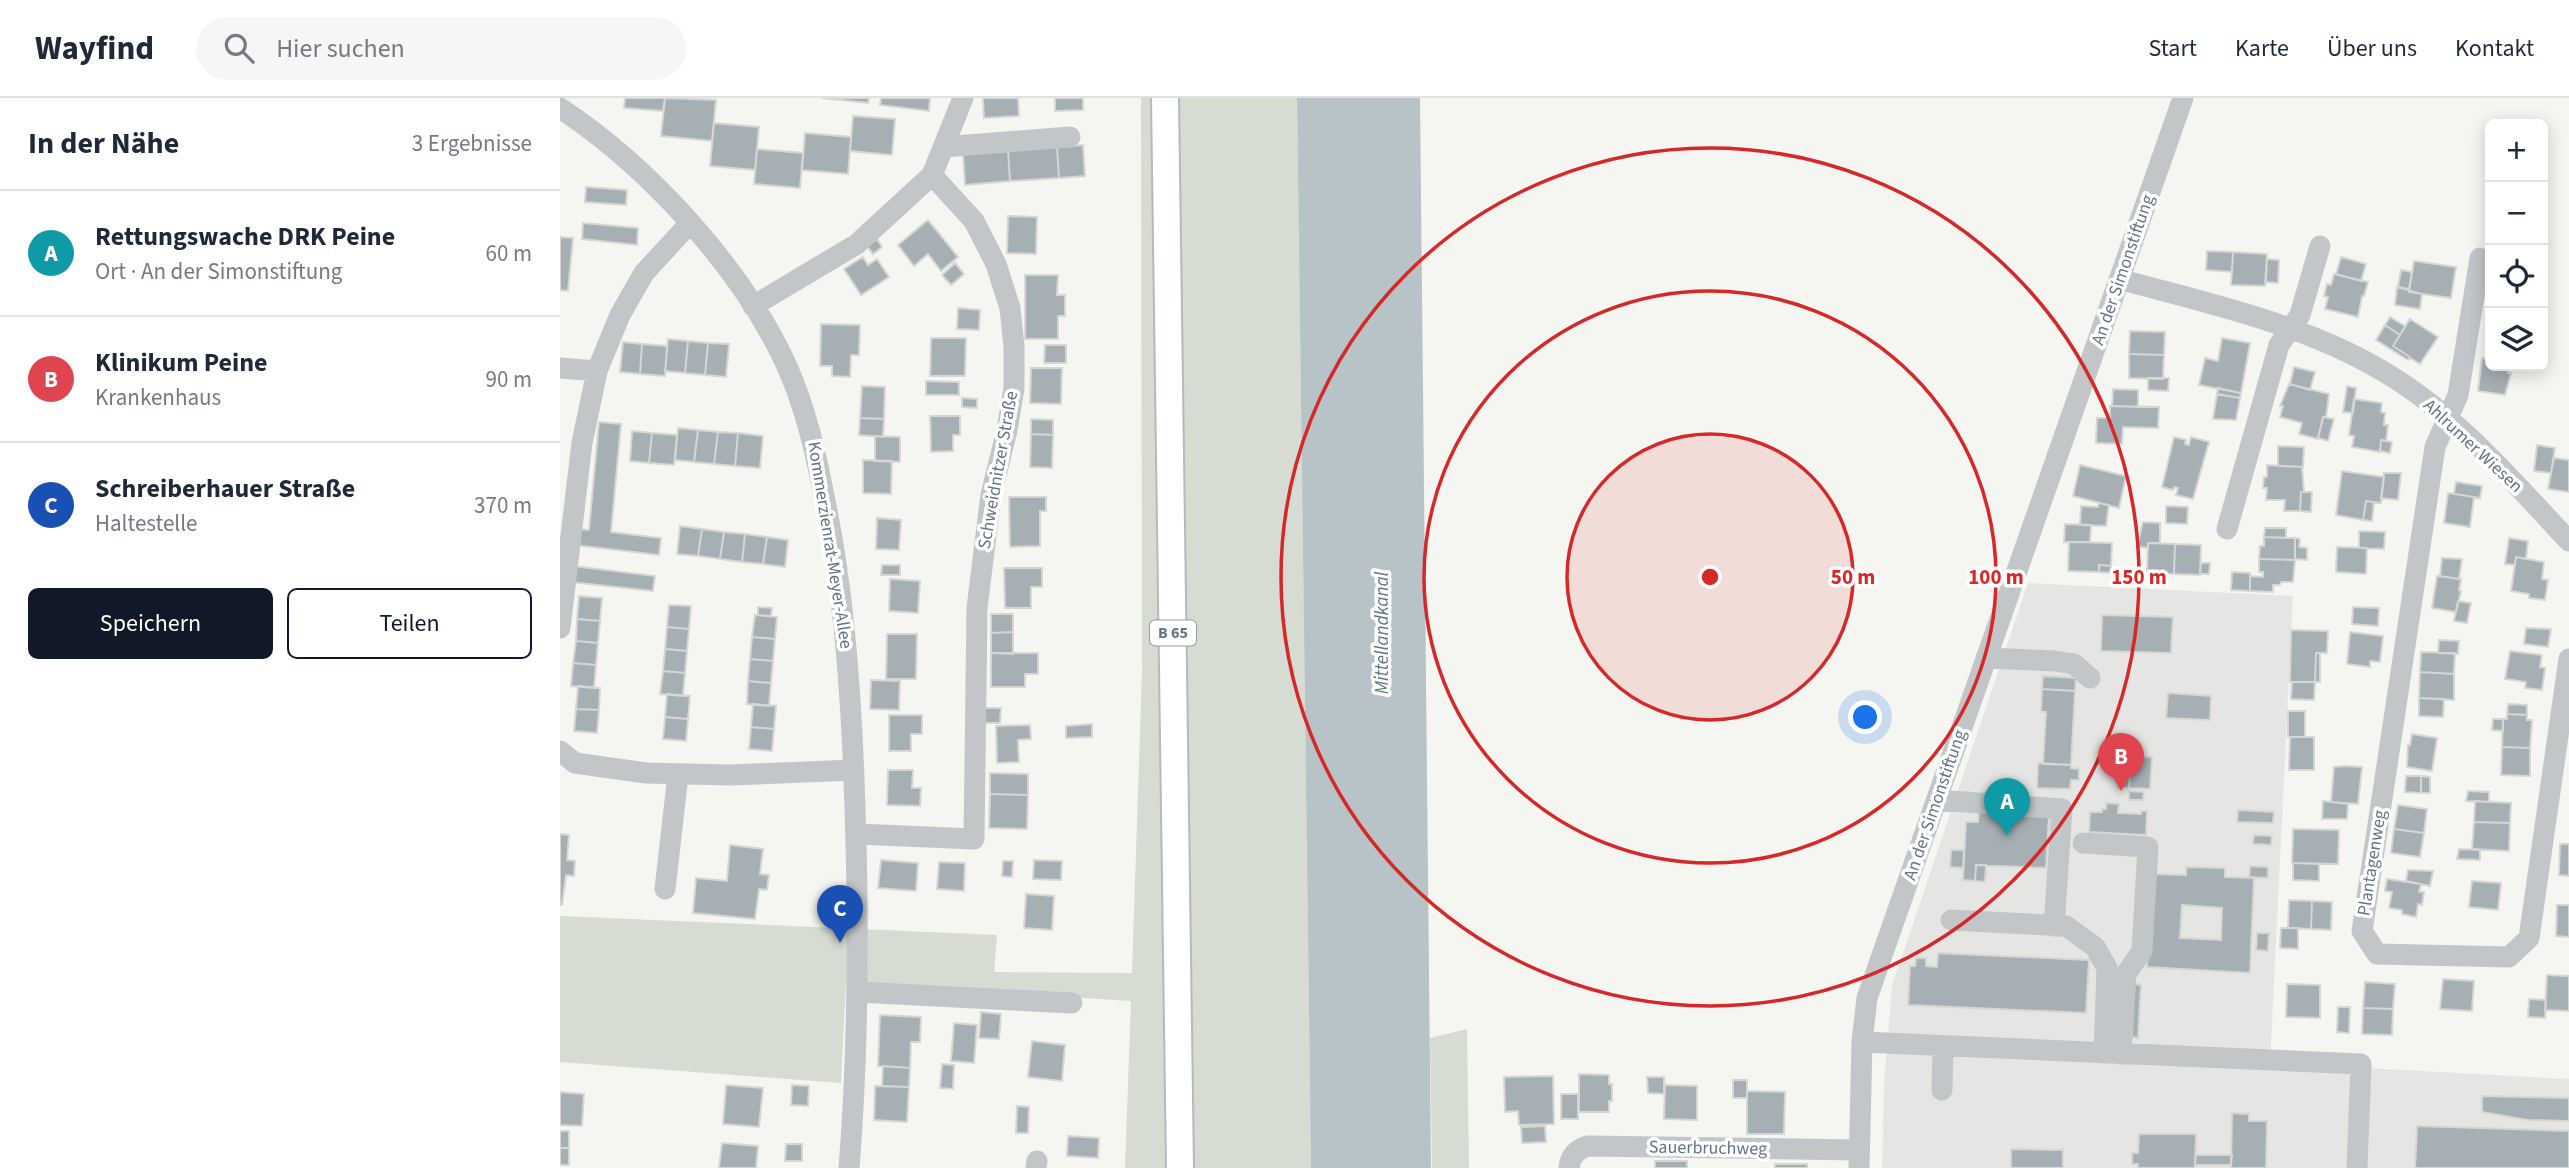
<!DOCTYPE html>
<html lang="de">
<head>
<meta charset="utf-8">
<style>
	:root { --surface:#fff; --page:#f6f6f7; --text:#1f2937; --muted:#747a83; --line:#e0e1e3; --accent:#111827 }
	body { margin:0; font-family:"Source Sans 3",sans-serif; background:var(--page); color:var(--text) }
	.controls { position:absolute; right:21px; top:21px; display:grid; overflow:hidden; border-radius:10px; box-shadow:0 4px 18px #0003 }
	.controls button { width:63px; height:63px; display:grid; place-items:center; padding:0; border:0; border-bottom:2px solid var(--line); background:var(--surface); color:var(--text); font:35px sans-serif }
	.you { position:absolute; left:1306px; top:620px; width:24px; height:24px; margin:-18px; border:5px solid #fff; border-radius:50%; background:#1a73e8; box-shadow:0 0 0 10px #1a73e833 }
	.badge { display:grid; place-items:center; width:46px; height:46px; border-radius:50%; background:var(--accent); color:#fff; font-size:23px; font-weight:700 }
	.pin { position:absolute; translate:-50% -58px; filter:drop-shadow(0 2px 4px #0008) }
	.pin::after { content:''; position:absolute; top:37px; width:24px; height:21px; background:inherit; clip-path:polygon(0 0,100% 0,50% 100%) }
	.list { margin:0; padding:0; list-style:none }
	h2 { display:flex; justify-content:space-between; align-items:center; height:91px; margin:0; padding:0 28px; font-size:30px }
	h2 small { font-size:23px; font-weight:400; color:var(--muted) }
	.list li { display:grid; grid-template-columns:46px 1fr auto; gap:21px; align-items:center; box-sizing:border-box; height:126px; padding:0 28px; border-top:2px solid var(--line) }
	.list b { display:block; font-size:26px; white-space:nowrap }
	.list p { margin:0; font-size:23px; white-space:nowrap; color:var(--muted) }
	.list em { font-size:23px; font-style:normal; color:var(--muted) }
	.actions { display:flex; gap:14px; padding:21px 28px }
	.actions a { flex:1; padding:16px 0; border:2px solid var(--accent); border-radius:10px; text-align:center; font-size:24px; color:var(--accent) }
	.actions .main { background:var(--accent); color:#fff }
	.icon { flex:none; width:38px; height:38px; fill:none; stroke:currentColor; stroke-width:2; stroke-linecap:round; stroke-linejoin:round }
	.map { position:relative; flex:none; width:2009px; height:1070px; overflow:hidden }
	header { display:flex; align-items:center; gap:42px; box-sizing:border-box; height:98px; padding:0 35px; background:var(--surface); border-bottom:2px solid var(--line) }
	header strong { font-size:33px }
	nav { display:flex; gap:38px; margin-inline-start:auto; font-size:24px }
	.search { width:490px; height:63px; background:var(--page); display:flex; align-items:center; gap:18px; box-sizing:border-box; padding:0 24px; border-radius:38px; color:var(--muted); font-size:26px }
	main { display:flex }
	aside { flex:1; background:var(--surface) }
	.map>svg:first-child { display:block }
	.built { fill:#e5e6e4 }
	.green { fill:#d6dcd2 }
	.water { fill:#b7c3c7 }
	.building { fill:#a6afb4; stroke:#d6d6d4; stroke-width:2; fill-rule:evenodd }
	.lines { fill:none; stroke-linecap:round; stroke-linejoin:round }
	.major-casing { stroke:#b5b9bd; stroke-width:30 }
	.minor { stroke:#c2c6c9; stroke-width:21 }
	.major { stroke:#fff; stroke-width:26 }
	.ring { fill:none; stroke:#d62828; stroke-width:3.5 }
	.labels { text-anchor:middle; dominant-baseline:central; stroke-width:7; stroke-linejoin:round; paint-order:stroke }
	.shield { fill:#fff; stroke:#929ea8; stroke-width:2 }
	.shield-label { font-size:16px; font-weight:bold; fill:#637582 }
	.street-label { font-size:18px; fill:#637582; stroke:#fff }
	.water-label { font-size:19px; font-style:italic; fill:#5f777f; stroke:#fff }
	.centre { fill:#d62828; stroke:#fff; stroke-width:3.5 }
	.ring-label { font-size:21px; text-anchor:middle; font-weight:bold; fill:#d62828; stroke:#fff; stroke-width:7; stroke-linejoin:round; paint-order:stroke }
</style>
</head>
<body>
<header>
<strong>Wayfind</strong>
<div class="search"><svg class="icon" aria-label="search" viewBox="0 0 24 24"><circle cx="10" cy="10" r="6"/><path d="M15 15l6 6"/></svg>Hier suchen</div>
<nav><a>Start</a><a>Karte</a><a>Über uns</a><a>Kontakt</a></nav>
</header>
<main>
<aside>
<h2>In der Nähe<small>3 Ergebnisse</small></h2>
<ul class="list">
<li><span class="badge" style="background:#0f9aa8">A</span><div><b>Rettungswache DRK Peine</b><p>Ort · An der Simonstiftung</p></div><em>60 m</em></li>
<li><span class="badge" style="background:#e0444e">B</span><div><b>Klinikum Peine</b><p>Krankenhaus</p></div><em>90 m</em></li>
<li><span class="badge" style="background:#1a4fb4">C</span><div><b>Schreiberhauer Straße</b><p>Haltestelle</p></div><em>370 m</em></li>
</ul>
<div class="actions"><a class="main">Speichern</a><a>Teilen</a></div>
</aside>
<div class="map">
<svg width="2009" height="1070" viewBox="0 0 2009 1070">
	<rect width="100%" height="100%" fill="#f5f5f1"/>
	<path class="built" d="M1468,485L1733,498L1710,965L2009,981V1070H1322L1324,986L1332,888Z"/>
	<path class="green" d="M581,0H737L751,1070H565L571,903L286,885L281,985L0,964V818L437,837L434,874L572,875L582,574Z
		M907,931L909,1070H872L870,940Z"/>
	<path class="water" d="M737,0H860L871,1070H751Z"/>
	<path class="building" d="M65,0H105L103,13L64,10Z
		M105,0L156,2L152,43L101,38Z
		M262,0H309L308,5Z
		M321,0H370L369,13L320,7Z
		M423,0H458L459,18L424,20Z
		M495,0H523V12L495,13Z
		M293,18L335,21L332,57L290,53Z
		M154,25L199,29L195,72L150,68Z
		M245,35L291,39L288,76L242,72Z
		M523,47L525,78L499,80L497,49Z
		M497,49L499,80L450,83L448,52Z
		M197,51L243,55L240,90L194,86Z
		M448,52L450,83L405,87L403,55Z
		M26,89L67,92L66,107L25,104Z
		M448,118L477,119L476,156L447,155Z
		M368,122L398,159L381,173L368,156L354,168L338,147Z
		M23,125L78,130L77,147L22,141Z
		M0,139L13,140L8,193L0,192Z
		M317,141L322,149L313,156L307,148Z
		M1647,153L1673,154L1672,174L1646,172Z
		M1673,154L1707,156L1705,188L1671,187Z
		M303,159L308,167L317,161L329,179L301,197L284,171Z
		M1781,159L1806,166L1801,183L1776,176Z
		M1707,161L1719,162L1718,185L1706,184Z
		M1854,163L1896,169L1891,200L1849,194Z
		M395,165L404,176L391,187L382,177Z
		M1841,172L1852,174L1849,191L1838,189Z
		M1774,176L1808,184L1804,198H1802L1798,219L1765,211L1768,199L1764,198L1767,186L1771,187Z
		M465,177H498L497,197H505V218H498V241H465Z
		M1837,189L1862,196L1860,211L1835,207Z
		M398,210L420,212L419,232L397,231Z
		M1830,219L1845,228L1840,237L1825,227L1816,242Z
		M1850,221L1878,239L1860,266L1850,260L1848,262L1850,259L1833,248Z
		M261,226L300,227L299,257H291L290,279L272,278V268H260Z
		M1825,227L1840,237L1833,248L1850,259L1848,262L1816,242Z
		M1570,233L1605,234L1604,257L1569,256Z
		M371,240H406L405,278H370Z
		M1662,240L1690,245L1681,295L1639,287L1645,260L1658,263Z
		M108,241L128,243L125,275L105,273Z
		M128,243L148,245L145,277L125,275Z
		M63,244L82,246L80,276L60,274Z
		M148,245L169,246L166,279L145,277Z
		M82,246L107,248L105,278L80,276Z
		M485,247H506V265H484Z
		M1569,256L1604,257L1603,281L1569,280Z
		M1922,260L1930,261V268H1949L1948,275H1951L1945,297L1918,293Z
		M1734,269L1755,274L1750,292L1730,286Z
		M471,270H502L501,306L470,305Z
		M1588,280H1609L1608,293L1588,292Z
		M366,283L399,284V297H366Z
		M1729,286L1769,296L1766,319H1763L1758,341L1739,336L1742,325L1720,319L1723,308H1720Z
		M302,288L325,289L324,321L300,320Z
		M1787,288L1796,290L1793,315L1783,314Z
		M1658,290L1681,295L1680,300L1657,296Z
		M1553,291L1578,292V309L1552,308Z
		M1657,296L1680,300L1676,322L1653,321Z
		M402,300L417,301V310L402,309Z
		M1794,301L1822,305L1821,314L1825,315L1824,327H1828L1826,343L1821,342L1820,354L1792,349L1794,338L1789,337Z
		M1550,308L1599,309L1598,330L1563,329L1562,346L1536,345L1537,320H1550Z
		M370,318H400V337H393V353L371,354Z
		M1763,319L1774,321L1768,343L1758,340Z
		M300,320L324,321L323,339L299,337Z
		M471,321L493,322V337L471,336Z
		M39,324L61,326L51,434L101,440L99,457L15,447L16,431L29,432Z
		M118,330L138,332L134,364L115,362Z
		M138,332L158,334L154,366L134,364Z
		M72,333L92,335L89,365L70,363Z
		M158,334L178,335L175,368L154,366Z
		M92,335L117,337L114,367L89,365Z
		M178,335L203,338L200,370L175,368Z
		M471,336L493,337L492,370L470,369Z
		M315,338L340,339V364L315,363Z
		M1614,339L1626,342L1625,346L1629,347L1631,339L1649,344L1633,401L1616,397L1618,390L1614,389L1613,392L1602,389Z
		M1821,342L1832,344L1830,355L1820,353Z
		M1977,347L1995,350L1991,375L1974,373Z
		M1718,348L1744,349L1743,369L1718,368Z
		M1994,360L2009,362V394L1988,391Z
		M303,362L332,363L331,396L303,395Z
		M1520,367L1566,378L1559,410L1513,398Z
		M1707,367L1742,369L1744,394H1741L1740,413H1724L1725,402H1706L1707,390H1703L1704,379H1707Z
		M1782,373L1824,379L1821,405L1806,403L1803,422L1776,417Z
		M1824,375H1841L1838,402L1821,400Z
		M1896,384L1922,388L1920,400L1894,396Z
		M1741,394H1752L1751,414L1740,413Z
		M1888,395L1914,399L1910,429L1884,425Z
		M449,399H486V413H480V448L450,449Z
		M1806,403L1814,404L1812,423L1803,422Z
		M1539,405L1549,407L1546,428L1520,427L1521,408L1538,409Z
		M1606,408L1628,409L1627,426L1606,425Z
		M317,420L341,422L339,452L316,451Z
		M1583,424L1600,425V445H1588V450L1577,449Z
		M1505,426L1531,427L1530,444H1504Z
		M120,428L142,431L138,458L117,456Z
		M1705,430H1726V440L1704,439Z
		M142,431L164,434L160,461L138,458Z
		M1799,433L1825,434L1824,451L1799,450Z
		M164,434L185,436L182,464L160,461Z
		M185,436L207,439L203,466L182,464Z
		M207,439L228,442L225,469L203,466Z
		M1704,439L1735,440V462L1699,461L1700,448H1704Z
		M1735,440L1740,441L1739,449L1747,450V462L1735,461Z
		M1949,440L1968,443L1966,461L1956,459L1955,467L1945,466Z
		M1509,444L1552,445L1551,468L1539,467V474L1508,473Z
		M1588,445L1615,446L1614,476L1587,475Z
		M1615,446L1641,447L1640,477L1614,476Z
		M1777,449L1807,450L1806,476L1776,474Z
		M1956,459L1984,464L1982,481L1988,482L1985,502L1969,500V496L1951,493Z
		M1882,460L1902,461L1899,481L1880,478Z
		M1699,461L1735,462L1733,484H1721L1720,487H1713V494L1690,493V478L1703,479V474H1699Z
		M1641,465H1650L1649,476H1640Z
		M322,467H340V477H321Z
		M1539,467L1551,468V475L1539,474Z
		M13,468L95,478L93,493L11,484Z
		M444,470H482V489H471V510H445Z
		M1672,474L1690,475V493L1671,492Z
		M1588,475H1605V486H1588Z
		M1877,478L1901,481L1899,492L1901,493L1896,514L1872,510Z
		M330,481L360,483L358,515L329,513Z
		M19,498L42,500L40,523L17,521Z
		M1898,503L1911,505L1907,525L1894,523Z
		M109,507L131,508L129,531L107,529Z
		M198,509L212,510L211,518L198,517Z
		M1793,509L1819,510L1818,528L1792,526Z
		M431,516H453V534L431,535Z
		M195,517L217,519L215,541L192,539Z
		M1542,517L1613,519L1611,555L1541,553Z
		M17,521L40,523L38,545L16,543Z
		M107,529L129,531L127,553L105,551Z
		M1966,530L1991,531L1988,549L1964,546Z
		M1731,532L1768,533L1767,555H1756L1755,584H1730Z
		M453,534V556L431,555V535Z
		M1790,534L1823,538L1820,564L1810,563V569L1787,566Z
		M327,536H357L356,581H326Z
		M192,539L215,541L213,563L190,561Z
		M1879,542L1899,543L1898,556L1878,555Z
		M16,543L38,545L36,567L13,565Z
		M105,551L127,553L125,575L103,573Z
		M1950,553L1982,557L1980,569L1985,570L1982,592L1965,590L1966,584L1945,581Z
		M1861,554L1895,555L1894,576L1860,574Z
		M431,555H478V576H465V589H431Z
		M1756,555H1760V584H1755Z
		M190,561L213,563L211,585L188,583Z
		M13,565L36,567L34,590L11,588Z
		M103,573L125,575L123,598L100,596Z
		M1860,574L1894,576V602L1859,600Z
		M1483,578L1516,580L1515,593L1482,591Z
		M311,582L340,583L339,612L310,611Z
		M188,583L211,585L209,608L187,606Z
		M1732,584H1755L1754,602L1731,601Z
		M18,588L40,590L39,612L16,611Z
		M1482,591L1515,593L1511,667L1483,666L1486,614H1481Z
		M1608,595L1651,598L1650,622L1606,620Z
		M107,596L130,598L128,621L105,619Z
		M1859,600L1884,601L1883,619L1859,618Z
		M193,606L216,608L214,631L191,629Z
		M1948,606L1967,607V617L1947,616Z
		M421,610H441L440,625H421Z
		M16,611L39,612L37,635L14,633Z
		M1728,613H1745V639H1728Z
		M1947,616L1967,617V622H1972L1970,650L1942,649L1943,621H1947Z
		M329,617H362V636H351V653H329Z
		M105,619L128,621L126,643L103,641Z
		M1933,621H1943V633L1932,632Z
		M532,626V639L506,640V628Z
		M470,627L471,641L458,642L459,664L437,665L436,628Z
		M191,629L214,631L212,653L189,651Z
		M1852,636L1877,640L1872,673L1847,669L1848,647H1850Z
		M1730,639H1754V672H1729Z
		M1942,649L1970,650V678L1941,677Z
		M1559,657H1571L1569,690H1558Z
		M1571,658L1592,659L1590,691L1569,690Z
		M1478,665L1511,667V670L1519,671V682H1511L1510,691L1477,690Z
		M1784,668L1802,669L1798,706L1771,704L1774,669Z
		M328,672H353L352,690H361L360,708L327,707Z
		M430,675L468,676V697L430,696Z
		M1846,678H1861V695L1845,694Z
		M1861,678L1870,679V695H1861Z
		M1569,693L1584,694L1583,702H1569Z
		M1908,693L1929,694V704L1906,703Z
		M430,696L468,697L467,731L429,730Z
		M1763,703L1788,706L1787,721H1762Z
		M1915,703L1951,705L1950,725L1914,724Z
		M1546,705L1559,706L1558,715L1581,716V713H1587L1586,737L1529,734L1530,714H1542V711H1546Z
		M1838,707L1867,711L1864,735L1834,731Z
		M1678,712L1714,714L1713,725L1677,724Z
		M1419,713L1489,717L1486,770L1416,767L1415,783L1403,782L1406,724H1418Z
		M1914,724L1950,725L1949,753L1912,751Z
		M1733,731L1779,732L1778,766L1732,765Z
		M1834,731L1864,735L1860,759L1831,755Z
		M0,736L9,737L7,762L15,763L14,778L6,777L2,807H0Z
		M1694,737L1712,738L1711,747L1693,746Z
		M2000,746H2009V778L1999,777Z
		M170,747L203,751L200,776L209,777L207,792L199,791L195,821L133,815L136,780L167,783Z
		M1899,751L1920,752V762L1897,761Z
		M1391,752H1404L1403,770L1390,769Z
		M321,762L358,765L356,793L318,790Z
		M474,762L502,763L501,782L473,781Z
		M443,763H453L452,779L442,778Z
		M379,764L405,765L404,793L377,791Z
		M1733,765L1759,766V783L1733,782Z
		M1416,767H1426L1425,784L1415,783Z
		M1690,768L1708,769V780L1689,779Z
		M1626,769L1665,770V779L1694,780L1690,875L1587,869L1592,776L1626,777ZM1622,807L1662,810L1661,842L1620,840Z
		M1848,772L1873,773L1870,788L1846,783Z
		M1827,781L1861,786L1859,794H1864L1862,807L1858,806L1856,819L1842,816V812L1829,810L1832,794L1825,793Z
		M1912,783L1941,785L1938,812L1909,809Z
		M466,796L494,798L492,832L464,830Z
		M1729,802L1752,803L1751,831L1728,830Z
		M1752,803L1772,804L1771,832L1751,831Z
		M1997,807H2009V839L1996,838Z
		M1721,830H1738V851L1720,850Z
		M1697,835H1709L1708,853L1696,852Z
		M1378,855L1529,862L1526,915L1348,907L1350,868H1355L1356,860H1366V868L1377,869Z
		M1987,877L2009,878V913L1985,912Z
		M1883,881L1914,883L1912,913L1880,911Z
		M1805,884L1835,886L1833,911L1803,910Z
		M1573,886L1581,887L1578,940L1572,939Z
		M1727,886L1760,887V920L1726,919Z
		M1969,901L1986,902L1985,920L1968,919Z
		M1778,909H1790L1789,935L1777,934Z
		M1803,910L1833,911L1832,937L1802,936Z
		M421,914L441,916L439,941L419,940Z
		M320,917L361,919L360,944H351L350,970L318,968Z
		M394,925L417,927L414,965L391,963Z
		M472,943L505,947L502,983L468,979Z
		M382,966L394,967L393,991L380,990Z
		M323,968L350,970L349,989L322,988Z
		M1019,976L1049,977V986H1052V1003H1049V1014H1019Z
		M993,978L994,1026L959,1027L958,1013L945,1014L944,979Z
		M1087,979H1104V996L1088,995Z
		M1173,982H1187V1000H1173Z
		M166,987L203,990L199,1029L163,1026Z
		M232,987L249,988L248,1008L231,1007Z
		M1105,987L1137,988V1022L1104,1021Z
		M315,988L349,989L347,1024L314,1022Z
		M1187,993L1225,994L1224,1036H1187Z
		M0,994L24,996L22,1028L0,1027Z
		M1001,996H1018V1021H1001Z
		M1922,998L2009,1000V1023L1968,1022L1922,1014Z
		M457,1008L469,1009L468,1035H456Z
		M1672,1015L1689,1016V1023H1707L1706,1070H1671Z
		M985,1028L986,1044L962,1045L961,1029Z
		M1857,1028L2009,1033V1070H1855Z
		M0,1033H9V1050H0Z
		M1579,1036H1636L1635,1070H1578V1066H1572V1055H1578Z
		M508,1038L539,1040L538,1060L507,1058Z
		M162,1045L198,1048L196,1070H159Z
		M226,1046H242V1063H225Z
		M0,1050H9V1067H0Z
		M1451,1051L1503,1052V1070H1451Z
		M1636,1057H1672L1671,1067H1635Z
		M1095,1063H1127V1070H1095Z
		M1215,1066H1247V1070H1215Z"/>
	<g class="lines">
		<defs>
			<path id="major" d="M605,0L620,1070"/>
		</defs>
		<use href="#major" class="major-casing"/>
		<path class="minor" d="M0,10C88,68 180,168 225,264C245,307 255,352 264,398C282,484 289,570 293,657C299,795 300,932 289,1070
			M383,49L510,39
			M1920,160L1898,297L1875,349L1802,833L1817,856L1949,859L1969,840L2009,561
			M1559,181C1653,207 1751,227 1834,280C1901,322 1955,386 2009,443
			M193,208L297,146L372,77L403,0
			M0,270L37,273
			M1667,431L1719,247L1740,217L1760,148
			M0,530L22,345L37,273L60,217L84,175L130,125
			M1426,560L1495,563L1514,566L1530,580
			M0,653L15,665L86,675L170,677L294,672
			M1377,702L1502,711L1494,828
			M297,736L414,741L417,510L431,397L447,332L454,290V248L450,210L436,166L414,123L372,77
			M1523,745L1588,749L1582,853L1566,876L1561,956
			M105,791L118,677
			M1391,822L1506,828L1535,849L1547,870L1544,955
			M298,894L512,905
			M1302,944L1801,966L1797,1070
			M1382,992L1383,948
			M476,1070L477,1063
			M1009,1070C1010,1058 1017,1051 1028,1048L1299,1052
			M1299,1070L1302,944L1307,900L1623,0"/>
		<use href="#major" class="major"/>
	</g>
	<circle cx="1150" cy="479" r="143" fill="#d62828" fill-opacity=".12"/>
	<g class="ring">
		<circle cx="1150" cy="479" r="143"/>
		<circle cx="1150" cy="479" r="286"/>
		<circle cx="1150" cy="479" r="429"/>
	</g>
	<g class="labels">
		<rect class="shield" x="590" y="522.5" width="46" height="25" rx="5"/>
		<g class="shield-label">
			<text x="613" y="535">B 65</text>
		</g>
		<g class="street-label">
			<text transform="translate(1563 172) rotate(-71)">An der Simonstiftung</text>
			<text transform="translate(1913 348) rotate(43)">Ahlrumer Wiesen</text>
			<text transform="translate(438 372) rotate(-80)">Schweidnitzer Straße</text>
			<text transform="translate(270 447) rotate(81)">Kommerzienrat-Meyer-Allee</text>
			<text transform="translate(1375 707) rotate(-71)">An der Simonstiftung</text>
			<text transform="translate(1812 765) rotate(-81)">Plantagenweg</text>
			<text transform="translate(1148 1050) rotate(1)">Sauerbruchweg</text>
		</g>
		<g class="water-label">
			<text transform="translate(822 535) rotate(-90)">Mittellandkanal</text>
		</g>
	</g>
	<circle cx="1150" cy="479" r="10" class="centre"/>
	<g class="ring-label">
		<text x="1293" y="486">50 m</text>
		<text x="1436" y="486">100 m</text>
		<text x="1579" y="486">150 m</text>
	</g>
</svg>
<div class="controls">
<button>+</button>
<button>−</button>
<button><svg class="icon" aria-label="locate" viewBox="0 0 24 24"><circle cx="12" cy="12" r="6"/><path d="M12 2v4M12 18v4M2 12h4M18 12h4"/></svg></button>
<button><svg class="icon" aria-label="layers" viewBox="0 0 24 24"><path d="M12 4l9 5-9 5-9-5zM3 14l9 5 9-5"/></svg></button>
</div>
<div class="you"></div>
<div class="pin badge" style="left:1447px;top:738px;background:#0f9aa8">A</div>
<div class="pin badge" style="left:1561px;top:693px;background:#e0444e">B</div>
<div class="pin badge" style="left:280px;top:845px;background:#1a4fb4">C</div>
</div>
</main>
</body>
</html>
